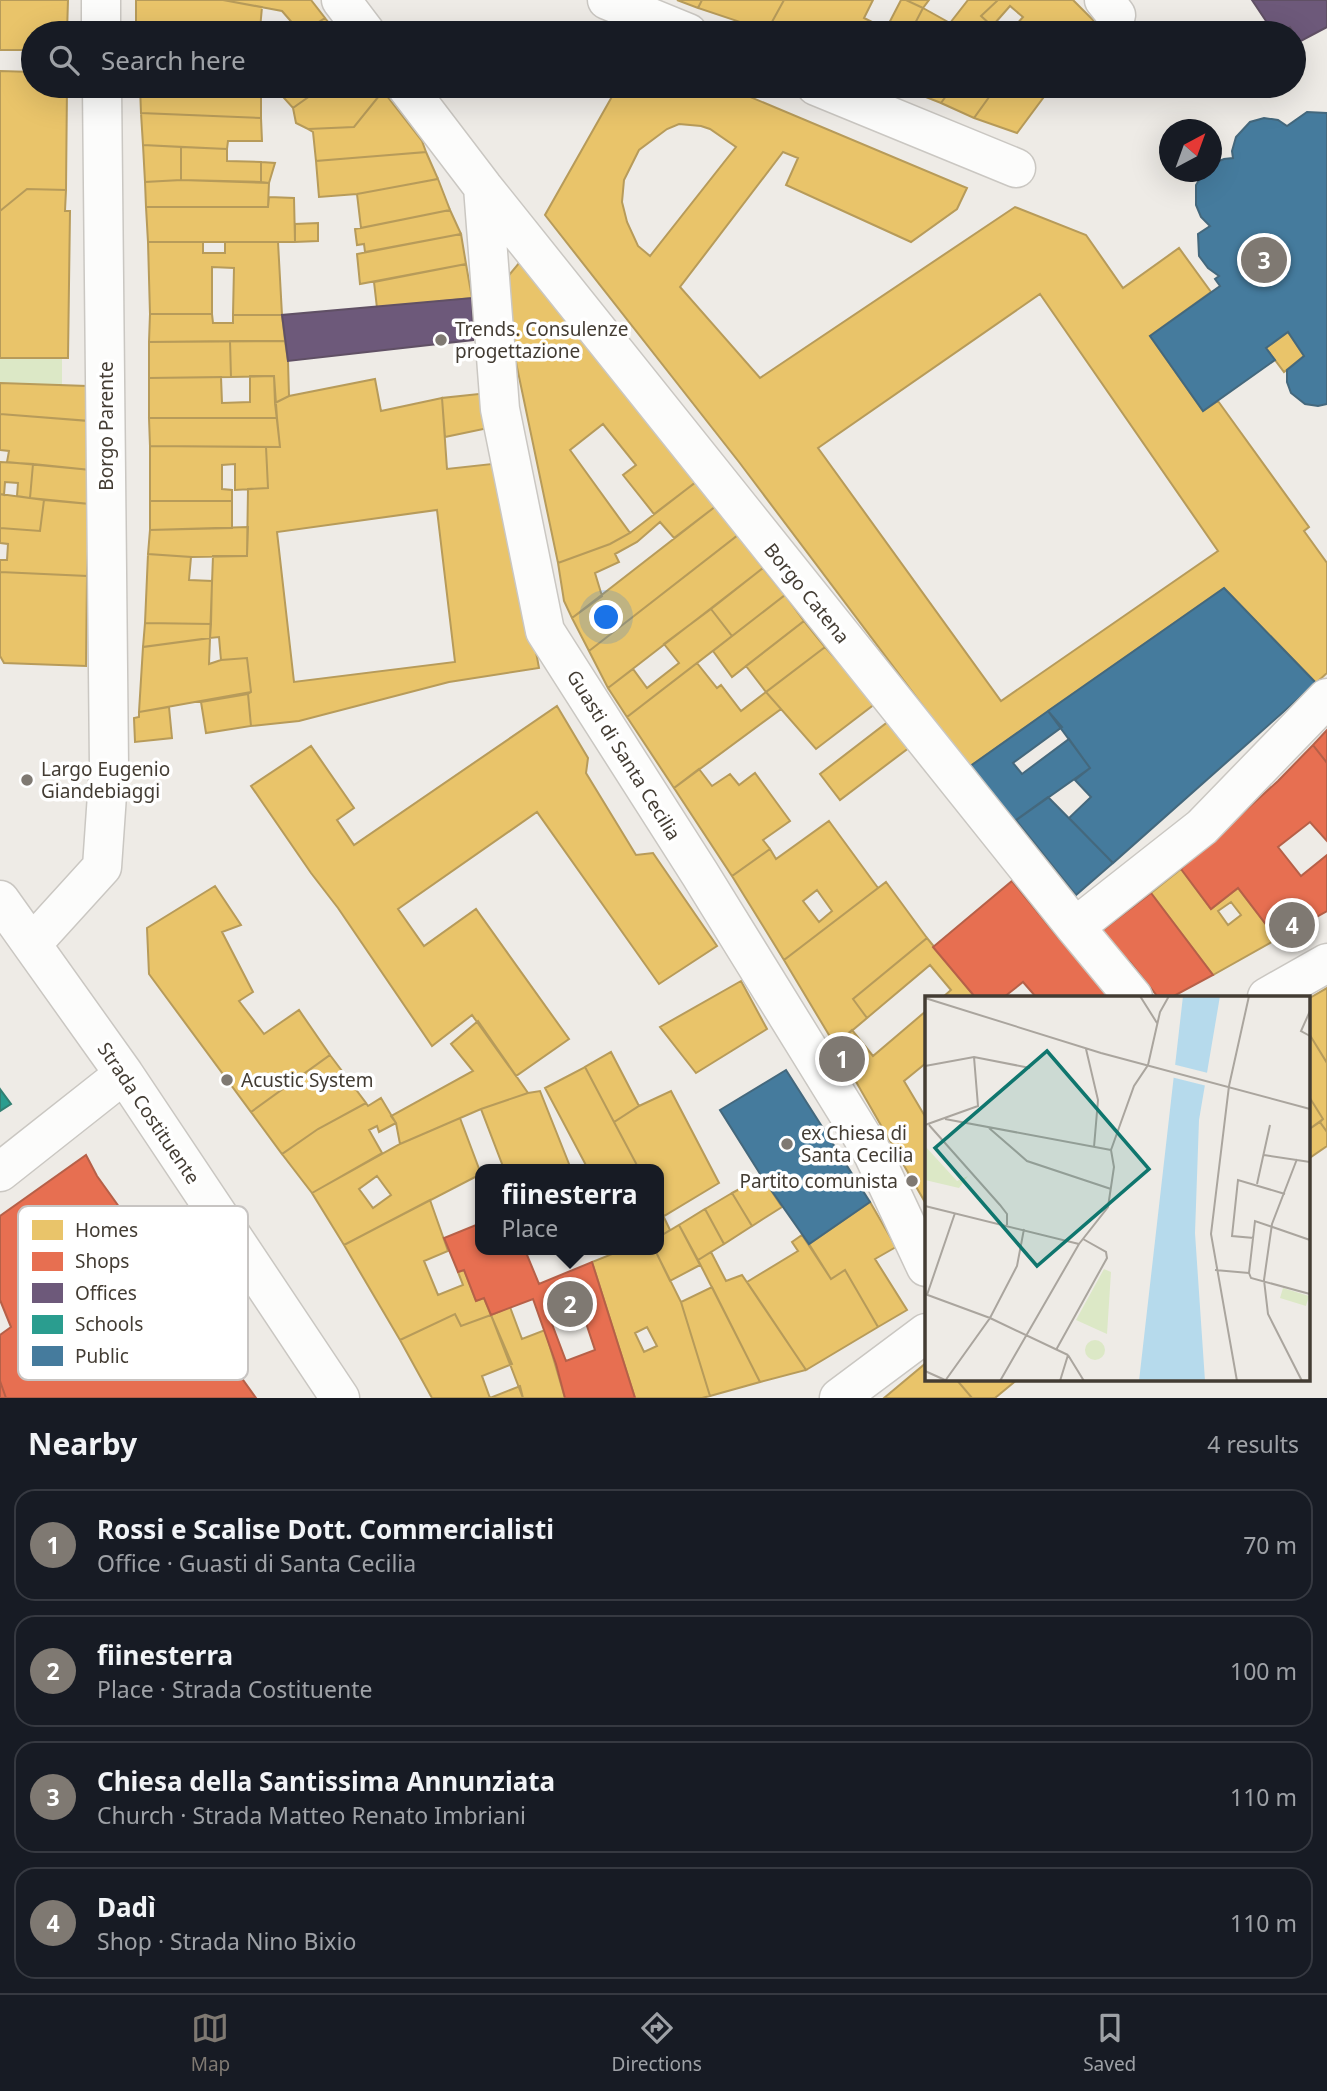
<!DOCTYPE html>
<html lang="en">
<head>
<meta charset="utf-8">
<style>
	:root { --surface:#171b24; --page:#20242c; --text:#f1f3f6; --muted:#9ea1a6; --line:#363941; --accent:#7f7972 }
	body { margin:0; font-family:"Noto Sans",sans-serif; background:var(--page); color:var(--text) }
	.compass { position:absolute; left:1159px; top:119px; width:63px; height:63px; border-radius:50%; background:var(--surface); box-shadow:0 7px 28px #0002; rotate:41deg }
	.you { position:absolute; left:607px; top:618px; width:24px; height:24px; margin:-18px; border:5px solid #fff; border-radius:50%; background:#1a73e8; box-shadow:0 0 0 10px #1a73e833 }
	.badge { display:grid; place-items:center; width:46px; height:46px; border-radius:50%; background:var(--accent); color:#fff; font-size:23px; font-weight:700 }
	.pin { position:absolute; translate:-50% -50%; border:4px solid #fff; box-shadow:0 2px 7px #0006 }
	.popup { position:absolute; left:475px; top:1164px; width:189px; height:91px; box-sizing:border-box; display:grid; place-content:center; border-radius:14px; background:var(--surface); filter:drop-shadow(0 2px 5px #0005); font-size:23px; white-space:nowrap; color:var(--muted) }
	.popup b { font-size:26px; color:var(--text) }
	.popup::after { content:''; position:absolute; left:50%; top:100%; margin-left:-14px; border:14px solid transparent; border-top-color:var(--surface) }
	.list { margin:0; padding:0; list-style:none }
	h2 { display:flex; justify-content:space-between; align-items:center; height:91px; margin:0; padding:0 28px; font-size:30px }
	h2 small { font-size:23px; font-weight:400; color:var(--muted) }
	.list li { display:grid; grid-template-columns:46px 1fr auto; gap:21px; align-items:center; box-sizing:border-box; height:112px; margin:0 14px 14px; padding:0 14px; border:2px solid var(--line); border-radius:21px }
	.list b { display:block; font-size:26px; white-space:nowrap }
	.list p { margin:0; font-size:23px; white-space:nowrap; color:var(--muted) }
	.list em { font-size:23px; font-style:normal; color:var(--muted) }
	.icon { flex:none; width:38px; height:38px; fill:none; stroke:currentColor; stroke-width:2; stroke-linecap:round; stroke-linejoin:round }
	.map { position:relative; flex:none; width:1327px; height:1398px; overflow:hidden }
	.search { position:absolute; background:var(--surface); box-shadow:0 7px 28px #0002; left:21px; right:21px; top:21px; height:77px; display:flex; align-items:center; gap:18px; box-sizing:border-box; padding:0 24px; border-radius:38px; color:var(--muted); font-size:26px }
	.sheet { height:595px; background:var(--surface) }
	nav { display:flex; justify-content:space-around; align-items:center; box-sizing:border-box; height:98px; border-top:2px solid var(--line); background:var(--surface); font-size:19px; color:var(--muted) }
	nav a { display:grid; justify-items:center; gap:4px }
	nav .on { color:var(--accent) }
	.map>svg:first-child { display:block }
	.green { fill:#dce8c6 }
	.homes { fill:#e9c46a; stroke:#b79b5a; stroke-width:2; fill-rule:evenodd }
	.shops { fill:#e76f51; stroke:#b66048; stroke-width:2; fill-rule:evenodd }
	.offices { fill:#6d597a; stroke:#605065; stroke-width:2 }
	.schools { fill:#2a9d8f; stroke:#328073; stroke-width:2 }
	.public { fill:#457b9d; stroke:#44687d; stroke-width:2 }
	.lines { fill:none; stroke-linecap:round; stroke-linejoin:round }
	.minor-casing { stroke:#cac7c2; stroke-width:41 }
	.minor { stroke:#fcfcfb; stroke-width:38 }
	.poi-dot { fill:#7f7972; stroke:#fff; stroke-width:2.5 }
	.labels { text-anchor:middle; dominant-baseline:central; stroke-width:7; stroke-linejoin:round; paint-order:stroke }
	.poi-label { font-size:19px; fill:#433c33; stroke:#fff; text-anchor:start }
	.street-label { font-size:19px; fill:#433c33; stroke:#fff }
	.inset-road { fill:none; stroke:#aaa59e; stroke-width:2 }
	.view { fill:#0f766e; fill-opacity:0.15; stroke:#0f766e; stroke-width:3.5 }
	.inset-edge { fill:none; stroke:#433c33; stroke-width:3.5 }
	.key { fill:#fff; stroke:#c7c4c2; stroke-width:2 }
	.key-label { font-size:19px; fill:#433c33 }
</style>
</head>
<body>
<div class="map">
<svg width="1327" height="1398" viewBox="0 0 1327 1398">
	<rect width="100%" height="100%" fill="#eeebe6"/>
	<path class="green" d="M0,358L62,359V385L0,383Z"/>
	<path class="homes" d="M0,0H68L67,33H33V50H0Z
		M136,0H223L262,7L260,29L136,24Z
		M223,0H311L325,18L301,33L282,11Z
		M677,0H702L698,8Z
		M702,0H784L767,31L698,8Z
		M784,0H873L864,18L886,29L901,0H906L923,8L910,33H772L767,31Z
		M906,0H929L923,8Z
		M968,0H998L981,16L993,27L988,33H910L923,8L950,23Z
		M998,0H1073L1098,25L1091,33H1009L1023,17L1010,6L995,23L1007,33H1000L981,16Z
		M325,18L337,33H268L269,26L293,23L301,33Z
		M136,24L260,29V33H137Z
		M0,71L33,72V86H67L66,190L27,189L0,211Z
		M140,86H217L218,94H240V86H261V118L141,113Z
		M278,86H324L293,108L275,88Z
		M324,86H379L383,91L354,127L308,129L296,123L293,108Z
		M618,86H724L967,188L957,209L911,242L786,185L798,158L783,152L680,287L760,378L1015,207L1086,235L1123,288L1179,248L1211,292L1150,336L1203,411L1218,401L1309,527L1304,531L1327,563V673L1316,683L1224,588L969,767L739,462L545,215ZM679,124L701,126L710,129L736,147L650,256L638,246L627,222L622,202L624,180L639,150L667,129ZM1040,294L1218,551L1001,701L818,448Z
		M898,86H953L941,103Z
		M953,86H997L974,118L941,103Z
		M997,86H1052L1017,133L974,118Z
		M383,91L422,141L426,152L316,161L313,132L308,129L354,127Z
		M141,113L261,118L262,141H228L227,149L143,145Z
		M143,145L181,147V180L145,182Z
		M181,147L227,149V161L261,162V182L181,180Z
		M426,152L438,179L357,194L319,197L316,161Z
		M261,162L275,163L269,183L261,182Z
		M438,179L450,210L361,228L357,194Z
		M181,180L269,183L268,207H146L145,182Z
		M27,189L66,190L65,211H70L68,358H0V211Z
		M269,197L294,198L295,242H148L146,207H268Z
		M450,210L461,234L365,252L364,244L357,245L355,229Z
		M318,223V241L295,242V224Z
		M461,234L466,264L360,284L357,254Z
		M148,242H203V253H225V242H278L282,315H233L234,268L212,267V314H150Z
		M524,257L696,482L654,514L623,475L636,465L603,424L570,450L630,533L610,544L558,563L500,286Z
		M466,264L472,298L377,308L374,282Z
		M150,314H212L213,323H233V315H282L285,341L149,342Z
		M1288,332L1304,356L1284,372L1266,348Z
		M230,341L231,377L149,378V342Z
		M230,341H285L288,361L289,396L275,403L274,376L231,377Z
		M250,376H274L277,418H149V378L221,377L222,403L250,402Z
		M375,379L381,411L442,398L447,469L501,463L539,668L449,682L299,721L251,726L248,694L251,692L247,658L221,660L219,637L210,638L213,556H247L248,489L268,488L266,447H280L275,403L289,396ZM437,510L455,662L294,682L277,532Z
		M0,383L87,386V421L0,414Z
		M488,393L493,427L445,437L442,398Z
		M0,414L90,421V470L7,462L9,451L0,450Z
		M149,418H277L280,447L150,446Z
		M150,446L266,447L268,488L235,490V464L222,465V489L232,490V501H150Z
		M0,462L33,464L30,498L17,496L18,483L5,482L4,495L0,494Z
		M33,464L90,470V504L30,498Z
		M696,482L716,506L674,538L660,522L637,542L615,554L619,562L595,573L602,596L572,618L564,601L558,563L610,544L630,533Z
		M0,494L44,500L40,531L0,528Z
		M44,500L90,504L87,576L0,572V560H7L8,544L0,543V528L40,531Z
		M150,501H232V528L150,530Z
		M716,506L738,535L589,651L572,618Z
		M248,527L247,556L191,557L148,554L150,530Z
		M738,535L763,568L608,688L589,651Z
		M148,554L191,557L189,580L212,581L211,624L145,623Z
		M763,568L785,595L732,636L711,609Z
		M0,572L87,576L86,666L4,663L0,656Z
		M785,595L804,621L732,677L713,651Z
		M711,609L732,636L627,717L608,688L633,669L647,688L679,663L664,644Z
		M804,621L825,647L766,692L746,666Z
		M145,623L211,624L210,638L143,647Z
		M210,638L209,664L221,660L247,658L251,692L139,712L143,647Z
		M825,647L876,703L816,749L766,692Z
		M697,663L717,688L721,685L741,711L766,692L781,709L674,788L627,717Z
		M248,694L251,726L206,733L201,702Z
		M557,706L588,758L586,773L636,855L653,853L717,946L659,984L537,812L398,909L424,946L476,909L569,1039L516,1076L472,1015L432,1046L338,908L311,873L251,786L311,746L354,808L337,820L354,845Z
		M169,707L172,738L135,742L134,718L139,717V712Z
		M889,721L910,747L840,800L820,774Z
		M699,769L712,786L730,774L739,785L755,773L790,821L763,840L770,849L732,876L674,788Z
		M829,821L878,888L784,960L732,876L770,849L776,859ZM817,890L832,911L819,922L803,901Z
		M1181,869L1211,909L1238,888L1277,939L1213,975L1151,893ZM1231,902L1241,915L1228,925L1218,911Z
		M886,882L927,938L853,999L867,1018L835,1045L784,960Z
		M215,886L241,925L222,932L253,992L239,1001L264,1034L299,1010L330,1055L251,1112L149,974L147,928Z
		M927,938L975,997H943L951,990L930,965L867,1018L853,999Z
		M741,981L767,1029L696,1073L660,1027Z
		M1327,988V1063L1308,1032V999Z
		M926,1011V1063L904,1081L926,1118V1204L835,1045L852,1030L873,1056Z
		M478,1021L528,1093L481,1109L400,1144L396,1123L391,1116L473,1071L451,1044Z
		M1308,1032L1327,1063V1132L1320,1122L1323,1119L1308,1095Z
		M611,1052L639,1106L614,1122L585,1067Z
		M330,1055L366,1103L318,1129L282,1154L251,1112Z
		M585,1067L614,1122L639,1169H588L545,1088Z
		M540,1091L571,1169H504L481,1109L528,1093Z
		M671,1091L719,1183L664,1216L659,1207V1169H639L614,1122L639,1106Z
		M1308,1095L1323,1119L1308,1130Z
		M381,1098L396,1123L379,1132L377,1126L369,1130L382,1153L312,1193L282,1154L318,1129L366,1103L368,1106Z
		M460,1118L481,1174L344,1245L312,1193L400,1144ZM377,1176L391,1195L373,1208L359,1189Z
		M1320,1122L1327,1132V1146L1308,1159V1130Z
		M762,1177L782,1207L752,1226L732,1193Z
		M732,1193L752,1226L724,1244L705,1209Z
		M430,1200L448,1251L424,1261L438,1295L463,1285L458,1272L464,1270L476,1301L484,1298L491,1315L461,1326L455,1314L400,1340L344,1245Z
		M870,1202L896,1247L875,1259L907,1310L878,1327L845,1270L831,1279L809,1244Z
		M659,1207L670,1230L659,1237Z
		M705,1209L724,1244L698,1260L679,1225Z
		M679,1225L700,1265L670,1281L655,1250H659V1237Z
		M802,1235L831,1279L845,1270L878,1327L806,1370L747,1282L798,1251L792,1242Z
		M622,1250H655L681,1302L710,1396L702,1398H635L592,1262ZM647,1327L657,1346L644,1352L635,1333Z
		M711,1252L726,1281L742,1275L806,1370L760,1382L698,1260Z
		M712,1287L760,1382L710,1396L681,1302Z
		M510,1307L522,1339L545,1330L565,1398H523L491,1315Z
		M455,1314L461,1326L491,1315L512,1364L482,1376L490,1398L520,1386L523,1398H432L400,1340Z
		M926,1363V1379H956L972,1398H884Z
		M956,1379H1018L995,1398H972Z"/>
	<path class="shops" d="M1327,730V763L1313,745Z
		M1313,745L1327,763V841L1310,822L1278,847L1301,876L1327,855V911L1277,939L1238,888L1211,909L1181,869L1278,781Z
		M1012,881L1058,937L1110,997H1036L1023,982L1004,997H975L933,947Z
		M1151,893L1213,975L1172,997H1158L1130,962L1099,933Z
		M86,1155L97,1176L256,1398H6L0,1381V1335L11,1327L0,1300V1216Z
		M481,1223V1250H525L539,1284L592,1262L635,1398H565L556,1364L533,1299L491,1315L484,1298L476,1301L464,1270L458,1272L444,1238ZM583,1314L595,1350L566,1361L552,1324Z
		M0,1381L6,1398H0Z"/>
	<path class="offices" d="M1252,0H1327V27L1299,42L1290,27L1280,33H1274Z
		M472,298L473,340L288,361L282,315Z"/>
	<path class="schools" d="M0,1089L11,1104L0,1111Z"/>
	<path class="public" d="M1307,112L1327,113V404L1318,406L1305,404L1291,393L1287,382V370L1304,356L1288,332L1266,348L1275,360L1203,411L1150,336L1220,286L1215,279L1219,276L1208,268L1199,256L1198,234L1210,226L1201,217L1196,205V185L1204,172H1212V164L1224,159L1233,158L1232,151L1236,137L1250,122L1264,118L1278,120L1287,126Z
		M1224,588L1316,683L1113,863L1069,818L1091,797L1075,780L1090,768L1048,711Z
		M1048,711L1062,727L1013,763L1022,774L1069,739L1090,768L1012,823L969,767Z
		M1048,797L1113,863L1076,895L1016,820Z
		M786,1070L870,1202L809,1244L762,1177L720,1110Z"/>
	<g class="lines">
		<defs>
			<path id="minor" d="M101,0V33
				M341,0L366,33
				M607,0L688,33
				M1104,0L1116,15
				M406,86L483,187L1075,927L1133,997
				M816,86L1016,168
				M483,187L500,409L545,631L700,874L873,1154L926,1267
				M0,900L124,1074L340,1398
				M1075,927L1202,827L1327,698
				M32,944L102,867L109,766L102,86
				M1267,997L1327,963
				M0,1172L124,1074
				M839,1398L926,1333"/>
		</defs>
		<use href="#minor" class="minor-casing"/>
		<use href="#minor" class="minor"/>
	</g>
	<g class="poi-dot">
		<circle cx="441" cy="340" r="7"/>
		<circle cx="27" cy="780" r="7"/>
		<circle cx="227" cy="1080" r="7"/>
		<circle cx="787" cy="1144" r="7"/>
		<circle cx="912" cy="1181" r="7"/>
	</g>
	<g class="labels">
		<g class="poi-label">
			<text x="455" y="329">Trends. Consulenze<tspan x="455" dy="22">progettazione</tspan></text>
			<text x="41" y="769">Largo Eugenio<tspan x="41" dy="22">Giandebiaggi</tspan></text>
			<text x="241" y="1080">Acustic System</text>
			<text x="801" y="1133">ex Chiesa di<tspan x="801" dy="22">Santa Cecilia</tspan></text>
			<text x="898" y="1181" text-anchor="end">Partito comunista</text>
		</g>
		<g class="street-label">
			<text transform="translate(106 426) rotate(-90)">Borgo Parente</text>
			<text transform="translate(807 593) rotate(51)">Borgo Catena</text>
			<text transform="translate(624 755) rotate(58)">Guasti di Santa Cecilia</text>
			<text transform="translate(149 1113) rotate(56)">Strada Costituente</text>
		</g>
	</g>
	<g transform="translate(925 996)">
		<rect width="385" height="385" fill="#eeebe6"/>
		<path d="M0,150L32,185L43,180L34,192L0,184ZM179,273L186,276L182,338L151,324ZM358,292L384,300L381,310L355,302ZM160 354a10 10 0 1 1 20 0a10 10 0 1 1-20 0Z" fill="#dce8c6"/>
		<path d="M258,0H295L274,124L270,237L280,385H214Z" fill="#b6daec"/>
		<path d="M243,67L283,77L282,90L242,80Z" fill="#eeebe6"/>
		<path class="inset-road" d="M215,0L232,27M0,2L176,57L385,113M385,15L376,35L385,40M161,53L173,104L169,151M0,70L49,61L105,72M20,123L186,154M0,129L53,110L49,61M4,129L75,209L82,218V229M64,132L102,165L186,193M339,159L385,166M372,163L347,228L339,284L343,318L377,385M332,188L345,129M0,210L154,248M329,242L307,240L313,184L360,198M290,274L324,277M324,277L330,225L385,244M324,277L326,282L385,298M0,298L65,322L143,359M2,299L30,217M131,354L182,262L181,256L158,243M143,359L159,385M0,375L20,384M20,385L65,322L92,270L99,233M75,385L154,248L183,211L189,171L186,154L209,90L223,69L235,16L244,0M135,385L143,359M312,385L286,238L304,90L324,0"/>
		<path class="view" d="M122,55L224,173L112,270L10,152Z"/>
		<rect width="385" height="385" class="inset-edge"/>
	</g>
	<rect x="18" y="1206" width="230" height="174" rx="10" class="key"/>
	<rect x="32" y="1220" width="31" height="20" fill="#e9c46a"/>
	<rect x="32" y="1252" width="31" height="19" fill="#e76f51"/>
	<rect x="32" y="1283" width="31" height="20" fill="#6d597a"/>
	<rect x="32" y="1315" width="31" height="19" fill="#2a9d8f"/>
	<rect x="32" y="1346" width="31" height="20" fill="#457b9d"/>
	<g class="key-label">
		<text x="75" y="1237">Homes</text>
		<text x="75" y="1268">Shops</text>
		<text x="75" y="1300">Offices</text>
		<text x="75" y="1331">Schools</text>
		<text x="75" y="1363">Public</text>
	</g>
</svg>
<svg class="compass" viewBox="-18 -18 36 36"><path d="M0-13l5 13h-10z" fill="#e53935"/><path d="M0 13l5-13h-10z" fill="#9ea1a6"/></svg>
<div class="you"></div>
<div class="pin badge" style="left:842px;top:1059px">1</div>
<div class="pin badge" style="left:570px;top:1304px">2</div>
<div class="popup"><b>fiinesterra</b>Place</div>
<div class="pin badge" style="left:1264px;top:260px">3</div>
<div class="pin badge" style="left:1292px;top:925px">4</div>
<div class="search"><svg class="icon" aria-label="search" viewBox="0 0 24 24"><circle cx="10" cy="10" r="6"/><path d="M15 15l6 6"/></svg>Search here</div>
</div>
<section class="sheet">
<h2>Nearby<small>4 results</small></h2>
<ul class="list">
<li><span class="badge">1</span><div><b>Rossi e Scalise Dott. Commercialisti</b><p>Office · Guasti di Santa Cecilia</p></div><em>70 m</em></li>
<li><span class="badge">2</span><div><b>fiinesterra</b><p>Place · Strada Costituente</p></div><em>100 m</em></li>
<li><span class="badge">3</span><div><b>Chiesa della Santissima Annunziata</b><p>Church · Strada Matteo Renato Imbriani</p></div><em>110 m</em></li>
<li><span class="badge">4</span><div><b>Dadì</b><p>Shop · Strada Nino Bixio</p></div><em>110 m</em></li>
</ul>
</section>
<nav>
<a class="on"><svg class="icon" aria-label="map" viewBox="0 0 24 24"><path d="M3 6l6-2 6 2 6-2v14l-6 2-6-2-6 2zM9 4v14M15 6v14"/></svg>Map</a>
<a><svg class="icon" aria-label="directions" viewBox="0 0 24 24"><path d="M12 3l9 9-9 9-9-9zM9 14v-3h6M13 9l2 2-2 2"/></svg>Directions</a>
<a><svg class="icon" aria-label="saved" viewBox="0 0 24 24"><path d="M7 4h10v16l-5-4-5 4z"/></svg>Saved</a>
</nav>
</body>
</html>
